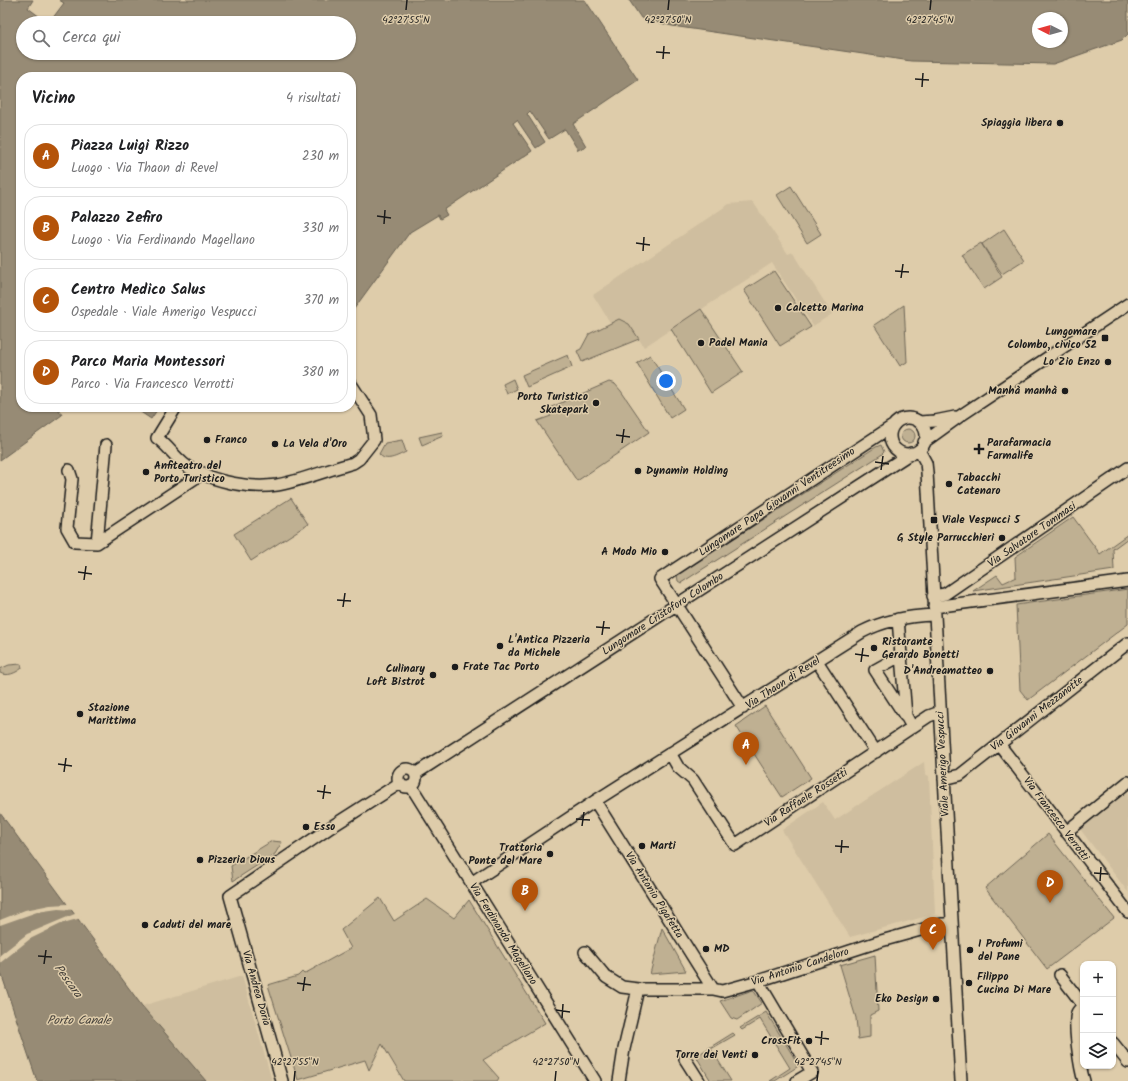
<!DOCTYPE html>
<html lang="it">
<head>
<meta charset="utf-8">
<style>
	:root { --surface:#fff; --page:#f6f6f6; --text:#202124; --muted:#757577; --line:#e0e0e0; --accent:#b45309 }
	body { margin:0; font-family:Kalam,sans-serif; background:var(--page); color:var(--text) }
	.controls { position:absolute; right:12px; bottom:12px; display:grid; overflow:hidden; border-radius:8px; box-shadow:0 1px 3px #0004 }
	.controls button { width:36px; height:36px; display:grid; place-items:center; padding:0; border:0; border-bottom:1px solid var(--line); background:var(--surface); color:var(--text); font:20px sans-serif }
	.compass { position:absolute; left:1032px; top:12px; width:36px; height:36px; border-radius:50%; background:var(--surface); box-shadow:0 1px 3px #0004; rotate:276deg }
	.you { position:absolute; left:666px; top:381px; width:14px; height:14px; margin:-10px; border:3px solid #fff; border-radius:50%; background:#1a73e8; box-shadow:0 0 0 6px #1a73e833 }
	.badge { display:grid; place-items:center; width:26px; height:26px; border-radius:50%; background:var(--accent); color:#fff; font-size:13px; font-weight:700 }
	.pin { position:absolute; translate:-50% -33px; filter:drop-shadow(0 1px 2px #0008) }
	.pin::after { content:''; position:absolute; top:21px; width:14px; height:12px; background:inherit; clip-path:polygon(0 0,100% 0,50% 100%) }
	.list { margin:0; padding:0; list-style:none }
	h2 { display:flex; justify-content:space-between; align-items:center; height:52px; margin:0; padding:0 16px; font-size:17px }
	h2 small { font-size:13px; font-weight:400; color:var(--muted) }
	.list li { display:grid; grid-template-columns:26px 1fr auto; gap:12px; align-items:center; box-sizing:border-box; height:64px; margin:0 8px 8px; padding:0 8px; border:1px solid var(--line); border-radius:16px }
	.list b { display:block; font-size:15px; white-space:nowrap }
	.list p { margin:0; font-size:13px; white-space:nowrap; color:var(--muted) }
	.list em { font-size:13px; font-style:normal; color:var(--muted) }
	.icon { flex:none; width:22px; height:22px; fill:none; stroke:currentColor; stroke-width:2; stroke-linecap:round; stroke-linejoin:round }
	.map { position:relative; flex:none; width:1128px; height:1081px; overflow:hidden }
	.search { position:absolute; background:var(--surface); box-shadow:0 1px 3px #0004; left:16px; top:16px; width:340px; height:44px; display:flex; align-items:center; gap:10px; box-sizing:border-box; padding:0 14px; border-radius:22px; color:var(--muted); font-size:15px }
	.panel { position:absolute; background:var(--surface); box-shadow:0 1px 3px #0004; left:16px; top:72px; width:340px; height:340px; border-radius:16px }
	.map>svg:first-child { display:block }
	.built { fill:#cfbe9f }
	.green { fill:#bfb092; stroke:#6e6657 }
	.water { fill:#978b75; stroke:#665f51; fill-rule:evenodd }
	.pier { fill:#deccaa }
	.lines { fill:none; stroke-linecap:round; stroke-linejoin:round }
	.minor-casing { stroke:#1c1c1c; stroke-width:14 }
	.minor { stroke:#deccaa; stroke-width:11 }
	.ticks { fill:none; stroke:#1c1c1c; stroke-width:1.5 }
	.poi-dot { fill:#1c1c1c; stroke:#deccaa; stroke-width:1.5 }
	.labels { text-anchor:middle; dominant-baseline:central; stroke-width:3; stroke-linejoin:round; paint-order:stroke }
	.poi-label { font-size:11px; font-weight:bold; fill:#1c1c1c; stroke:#deccaa; text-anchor:start }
	.street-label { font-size:11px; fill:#1c1c1c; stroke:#deccaa }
	.water-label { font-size:12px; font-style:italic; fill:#413d37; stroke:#deccaa }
	.ticks-label { font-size:10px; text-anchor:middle; fill:#1c1c1c; stroke:#deccaa; stroke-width:3; stroke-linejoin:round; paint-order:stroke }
</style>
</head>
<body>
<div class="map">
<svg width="1128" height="1081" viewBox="0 0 1128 1081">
	<rect width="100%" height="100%" fill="#deccaa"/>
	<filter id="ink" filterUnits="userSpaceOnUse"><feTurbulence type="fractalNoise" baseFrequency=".025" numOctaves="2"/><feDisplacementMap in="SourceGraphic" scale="8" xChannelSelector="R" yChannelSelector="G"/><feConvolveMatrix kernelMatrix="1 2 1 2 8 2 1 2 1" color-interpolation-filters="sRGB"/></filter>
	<g filter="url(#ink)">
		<path class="built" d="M753,202L788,254L793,252L832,314L813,326L772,263L644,347L629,324L619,319L611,324L593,295L729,204Z
			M924,762L925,774L929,776L935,914L850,937L782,830L823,802L835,820Z
			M1128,791V892L1080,829Z
			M242,976L272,1081H206L142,1006Z"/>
		<path class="green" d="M791,186L821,234L807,243L777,195Z
			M1004,229L1024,260L1002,274L982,244Z
			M981,243L1002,277L984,289L962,255Z
			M774,271L811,327L780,346L744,290Z
			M904,305L907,362L900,366L874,325Z
			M701,309L743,372L711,393L671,329Z
			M619,319L629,324L639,339L582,362L577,351L581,349L589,334Z
			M568,355L572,367L527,387L522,375Z
			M650,355L684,409L670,418L637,363Z
			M513,379L517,389L507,394L503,384Z
			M609,382L615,384L621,391L649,432L577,481L537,421L551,416L547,409Z
			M901 436a7 7 0 1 1 14 0a7 7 0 1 1-14 0Z
			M442,432L443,436L422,445L419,437Z
			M402,440L406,452C397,456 386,463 379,454L385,443Z
			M881,445L884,452L881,455L681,583L678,581L677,575L876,447Z
			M291,498L308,524L251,561L234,534Z
			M1073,517L1100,554L1128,534V538L1113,549L1114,570L973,591L997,575L1003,583L1016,577L1015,557Z
			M1128,589V624L1028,700L1020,690L1016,605Z
			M21,664L22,668C16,673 7,677 0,673V669L9,665Z
			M765,706L811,778L782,797L736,726Z
			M1048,834L1114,918L1047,969L985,888Z
			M272,841L282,842L275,854L233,881L231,866Z
			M380,898L394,921L427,899L454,918L469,900L545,1023L483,1060L499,1078L497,1081H404L382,1044L369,1070L365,1060L298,1080L268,985L298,976L302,972L304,974L351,948L341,930Z
			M662,928L686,971L650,974Z
			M875,955L878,1011L870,1015V1037L858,1039L856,1018L840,965Z
			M753,990L762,1003L737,1020L731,1018L720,1001Z
			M766,1012L798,1064L797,1067L775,1081H770L790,1068L760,1019L742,1030L740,1028Z
			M733,1033L735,1035L711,1049L731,1081H711L696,1056Z"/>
		<path class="water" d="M0,0H33L28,8L48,23H23V53H349V23H49L64,3L59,0H585L638,80L573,124L586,146L578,150L565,129L549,139L530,111L527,114L545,142L536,148L517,120L513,123L532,151L444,210L447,215L440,219L438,215L410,232L351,313V77H21V407H57L62,415L0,460Z
			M629,0H1128V34L1122,40L1053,64L911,61L672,26L641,18ZM1038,18H1062V42H1038Z
			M133,407H159L151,419Z
			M0,813L142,1006L206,1081H37L0,970Z"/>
		<path class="pier" d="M68,904L71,905L75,910L58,909L37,912L0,925V920L25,910L50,905Z
			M77,913L81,918L63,923L30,939L0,963V955L27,934Z"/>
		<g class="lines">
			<defs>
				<path id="minor" d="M176,407L157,438C170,447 178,463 193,470C218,482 249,489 277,485C300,481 330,469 353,463L359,459L374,440L371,415L351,384
					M890 436a18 18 0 1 1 36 0a18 18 0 1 1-36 0Z
					M919,422L935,421L955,417
					M924,442L960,416L1128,304
					M106,445L97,543L203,473
					M919,450L926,463L927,472L961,1081
					M69,470L72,479L67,528L75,542L97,543
					M933,596L945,594L1128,468
					M934,607L1128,581
					M898,619L906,716L912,727
					M902,655L875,670L905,716
					M817,661L876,752
					M743,708L660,579L894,425
					M999,744L1128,912
					M670,753L678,767L693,780L735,845L929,716L940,712
					M398 778a9 9 0 1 1 18 0a9 9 0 1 1-18 0Z
					M415,774L911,453
					M944,779L960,775L1128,643
					M411,786L595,1081
					M595,801L713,989
					M1066,832L1128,782
					M471,883L595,801L862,632C885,620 908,616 934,615
					M585,952L606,977L622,987L638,989
					M1060,975L1083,1005
					M758,981L812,1072L797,1081
					M1083,1006C1081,1008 1078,1010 1077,1013C1073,1024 1080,1069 1084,1081
					M1113,1043L1128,1062
					M685,1059L699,1081
					M282,1081L230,896L331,827L400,783
					M619,1081L624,1049L638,989H713L722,991L758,981L881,941L942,924L952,923"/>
			</defs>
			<use href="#minor" class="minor-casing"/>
			<use href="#minor" class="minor"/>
		</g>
	</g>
	<path class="ticks" d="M406,10L407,0M668,10L669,0M930,10L931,0M656,52L670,53M663,59L664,46M915,79L929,80M922,87L923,73M377,216L391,218M384,224L385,210M636,243L650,245M643,251L644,237M895,271L909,272M901,278L903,264M616,435L630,437M622,443L624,429M875,462L889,464M881,470L883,456M78,572L92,574M84,580L86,566M337,600L351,601M343,607L345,593M596,627L610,628M602,635L604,621M855,654L869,656M861,662L863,648M58,764L72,766M64,772L66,758M317,791L331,793M323,799L325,785M576,819L590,820M582,826L584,812M835,846L849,847M841,853L842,840M1094,873L1108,874M1100,881L1101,867M38,956L52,957M44,964L46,950M297,983L311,985M303,991L305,977M556,1010L570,1012M562,1018L563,1004M815,1037L829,1039M821,1045L822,1031M294,1081L295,1071M555,1081L556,1071M817,1081L818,1071"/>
	<g class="poi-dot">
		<circle cx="1060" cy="123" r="4"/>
		<circle cx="778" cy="308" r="4"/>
		<rect x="1101" y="334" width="8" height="8" rx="2"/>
		<circle cx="701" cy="343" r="4"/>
		<circle cx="1108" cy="362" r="4"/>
		<circle cx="1065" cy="391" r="4"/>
		<circle cx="596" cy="403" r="4"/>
		<circle cx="207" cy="440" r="4"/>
		<circle cx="275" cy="444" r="4"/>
		<path d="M977 443h4v4h4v4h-4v4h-4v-4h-4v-4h4z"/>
		<circle cx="638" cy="471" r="4"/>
		<circle cx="146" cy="472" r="4"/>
		<circle cx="949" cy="484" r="4"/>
		<rect x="930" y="516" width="8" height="8" rx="2"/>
		<circle cx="1002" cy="538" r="4"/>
		<circle cx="665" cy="552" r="4"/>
		<circle cx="500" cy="646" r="4"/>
		<circle cx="874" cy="648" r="4"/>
		<circle cx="455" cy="667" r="4"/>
		<circle cx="990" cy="671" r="4"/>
		<circle cx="433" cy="675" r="4"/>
		<circle cx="80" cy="714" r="4"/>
		<circle cx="306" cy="827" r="4"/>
		<circle cx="642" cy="846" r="4"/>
		<circle cx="550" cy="854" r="4"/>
		<circle cx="200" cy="860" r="4"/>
		<circle cx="145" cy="925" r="4"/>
		<circle cx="706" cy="949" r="4"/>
		<circle cx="970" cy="950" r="4"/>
		<circle cx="969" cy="983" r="4"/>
		<circle cx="936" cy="999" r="4"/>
		<circle cx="809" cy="1041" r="4"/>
		<circle cx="755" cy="1055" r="4"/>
	</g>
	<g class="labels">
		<g class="poi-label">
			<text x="1052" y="123" text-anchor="end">Spiaggia libera</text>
			<text x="786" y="308">Calcetto Marina</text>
			<text x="1097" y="332" text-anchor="end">Lungomare<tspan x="1097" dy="13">Colombo, civico 52</tspan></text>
			<text x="709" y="343">Padel Mania</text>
			<text x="1100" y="362" text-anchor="end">Lo Zio Enzo</text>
			<text x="1057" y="391" text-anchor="end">Manhà manhà</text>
			<text x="588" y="397" text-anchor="end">Porto Turistico<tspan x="588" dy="13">Skatepark</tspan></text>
			<text x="215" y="440">Franco</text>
			<text x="987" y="443">Parafarmacia<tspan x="987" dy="13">Farmalife</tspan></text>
			<text x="283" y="444">La Vela d'Oro</text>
			<text x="154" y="466">Anfiteatro del<tspan x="154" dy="13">Porto Turistico</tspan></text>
			<text x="646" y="471">Dynamin Holding</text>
			<text x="957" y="478">Tabacchi<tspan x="957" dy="13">Catenaro</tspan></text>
			<text x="942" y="520">Viale Vespucci 5</text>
			<text x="994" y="538" text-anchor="end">G Style Parrucchieri</text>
			<text x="657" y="552" text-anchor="end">A Modo Mio</text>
			<text x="508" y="640">L'Antica Pizzeria<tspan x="508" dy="13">da Michele</tspan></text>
			<text x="882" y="642">Ristorante<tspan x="882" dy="13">Gerardo Bonetti</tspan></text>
			<text x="463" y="667">Frate Tac Porto</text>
			<text x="425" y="669" text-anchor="end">Culinary<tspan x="425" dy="13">Loft Bistrot</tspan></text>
			<text x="982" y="671" text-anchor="end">D'Andreamatteo</text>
			<text x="88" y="708">Stazione<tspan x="88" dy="13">Marittima</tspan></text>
			<text x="314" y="827">Esso</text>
			<text x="650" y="846">Marti</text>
			<text x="542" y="848" text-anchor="end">Trattoria<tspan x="542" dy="13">Ponte del Mare</tspan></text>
			<text x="208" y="860">Pizzeria Dious</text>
			<text x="153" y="925">Caduti del mare</text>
			<text x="978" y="944">I Profumi<tspan x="978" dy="13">del Pane</tspan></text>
			<text x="714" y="949">MD</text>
			<text x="977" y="977">Filippo<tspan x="977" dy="13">Cucina Di Mare</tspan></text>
			<text x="928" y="999" text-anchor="end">Eko Design</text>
			<text x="801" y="1041" text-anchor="end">CrossFit</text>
			<text x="747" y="1055" text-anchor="end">Torre dei Venti</text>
		</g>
		<g class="street-label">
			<text transform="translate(777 502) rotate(-34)">Lungomare Papa Giovanni Ventitreesimo</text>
			<text transform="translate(1032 535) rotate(-35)">Via Salvatore Tommasi</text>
			<text transform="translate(663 614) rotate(-33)">Lungomare Cristoforo Colombo</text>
			<text transform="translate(783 683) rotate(-33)">Via Thaon di Revel</text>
			<text transform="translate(1037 714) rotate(-38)">Via Giovanni Mezzanotte</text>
			<text transform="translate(943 764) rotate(-93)">Viale Amerigo Vespucci</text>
			<text transform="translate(806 798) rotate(-33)">Via Raffaele Rossetti</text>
			<text transform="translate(1056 819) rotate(53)">Via Francesco Verrotti</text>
			<text transform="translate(654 895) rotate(58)">Via Antonio Pigafetta</text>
			<text transform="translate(503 934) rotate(58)">Via Ferdinando Magellano</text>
			<text transform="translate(800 967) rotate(-18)">Via Antonio Candeloro</text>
			<text transform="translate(256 988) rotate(74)">Via Andrea Doria</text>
		</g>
		<g class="water-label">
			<text transform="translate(68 981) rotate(54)">Pescara</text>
			<text x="79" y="1020">Porto Canale</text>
		</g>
	</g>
	<g class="ticks-label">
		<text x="406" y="23">42°27'55"N</text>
		<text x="668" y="23">42°27'50"N</text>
		<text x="930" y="23">42°27'45"N</text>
		<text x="295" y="1065">42°27'55"N</text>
		<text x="556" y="1065">42°27'50"N</text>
		<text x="818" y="1065">42°27'45"N</text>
	</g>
</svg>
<div class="controls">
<button>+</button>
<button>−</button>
<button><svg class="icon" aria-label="layers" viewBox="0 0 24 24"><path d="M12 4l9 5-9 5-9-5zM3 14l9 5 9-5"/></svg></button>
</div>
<svg class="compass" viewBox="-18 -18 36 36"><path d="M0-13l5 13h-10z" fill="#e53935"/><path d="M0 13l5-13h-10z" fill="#757577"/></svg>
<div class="you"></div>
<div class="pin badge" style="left:746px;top:765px">A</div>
<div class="pin badge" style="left:525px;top:911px">B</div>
<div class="pin badge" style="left:933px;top:950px">C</div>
<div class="pin badge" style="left:1050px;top:903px">D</div>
<div class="search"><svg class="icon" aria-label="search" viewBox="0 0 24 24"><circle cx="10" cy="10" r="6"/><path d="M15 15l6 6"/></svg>Cerca qui</div>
<section class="panel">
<h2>Vicino<small>4 risultati</small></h2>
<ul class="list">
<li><span class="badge">A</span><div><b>Piazza Luigi Rizzo</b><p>Luogo · Via Thaon di Revel</p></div><em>230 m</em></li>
<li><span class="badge">B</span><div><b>Palazzo Zefiro</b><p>Luogo · Via Ferdinando Magellano</p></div><em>330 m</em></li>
<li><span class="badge">C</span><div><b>Centro Medico Salus</b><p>Ospedale · Viale Amerigo Vespucci</p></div><em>370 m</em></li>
<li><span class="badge">D</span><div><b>Parco Maria Montessori</b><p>Parco · Via Francesco Verrotti</p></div><em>380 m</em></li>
</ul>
</section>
</div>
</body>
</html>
